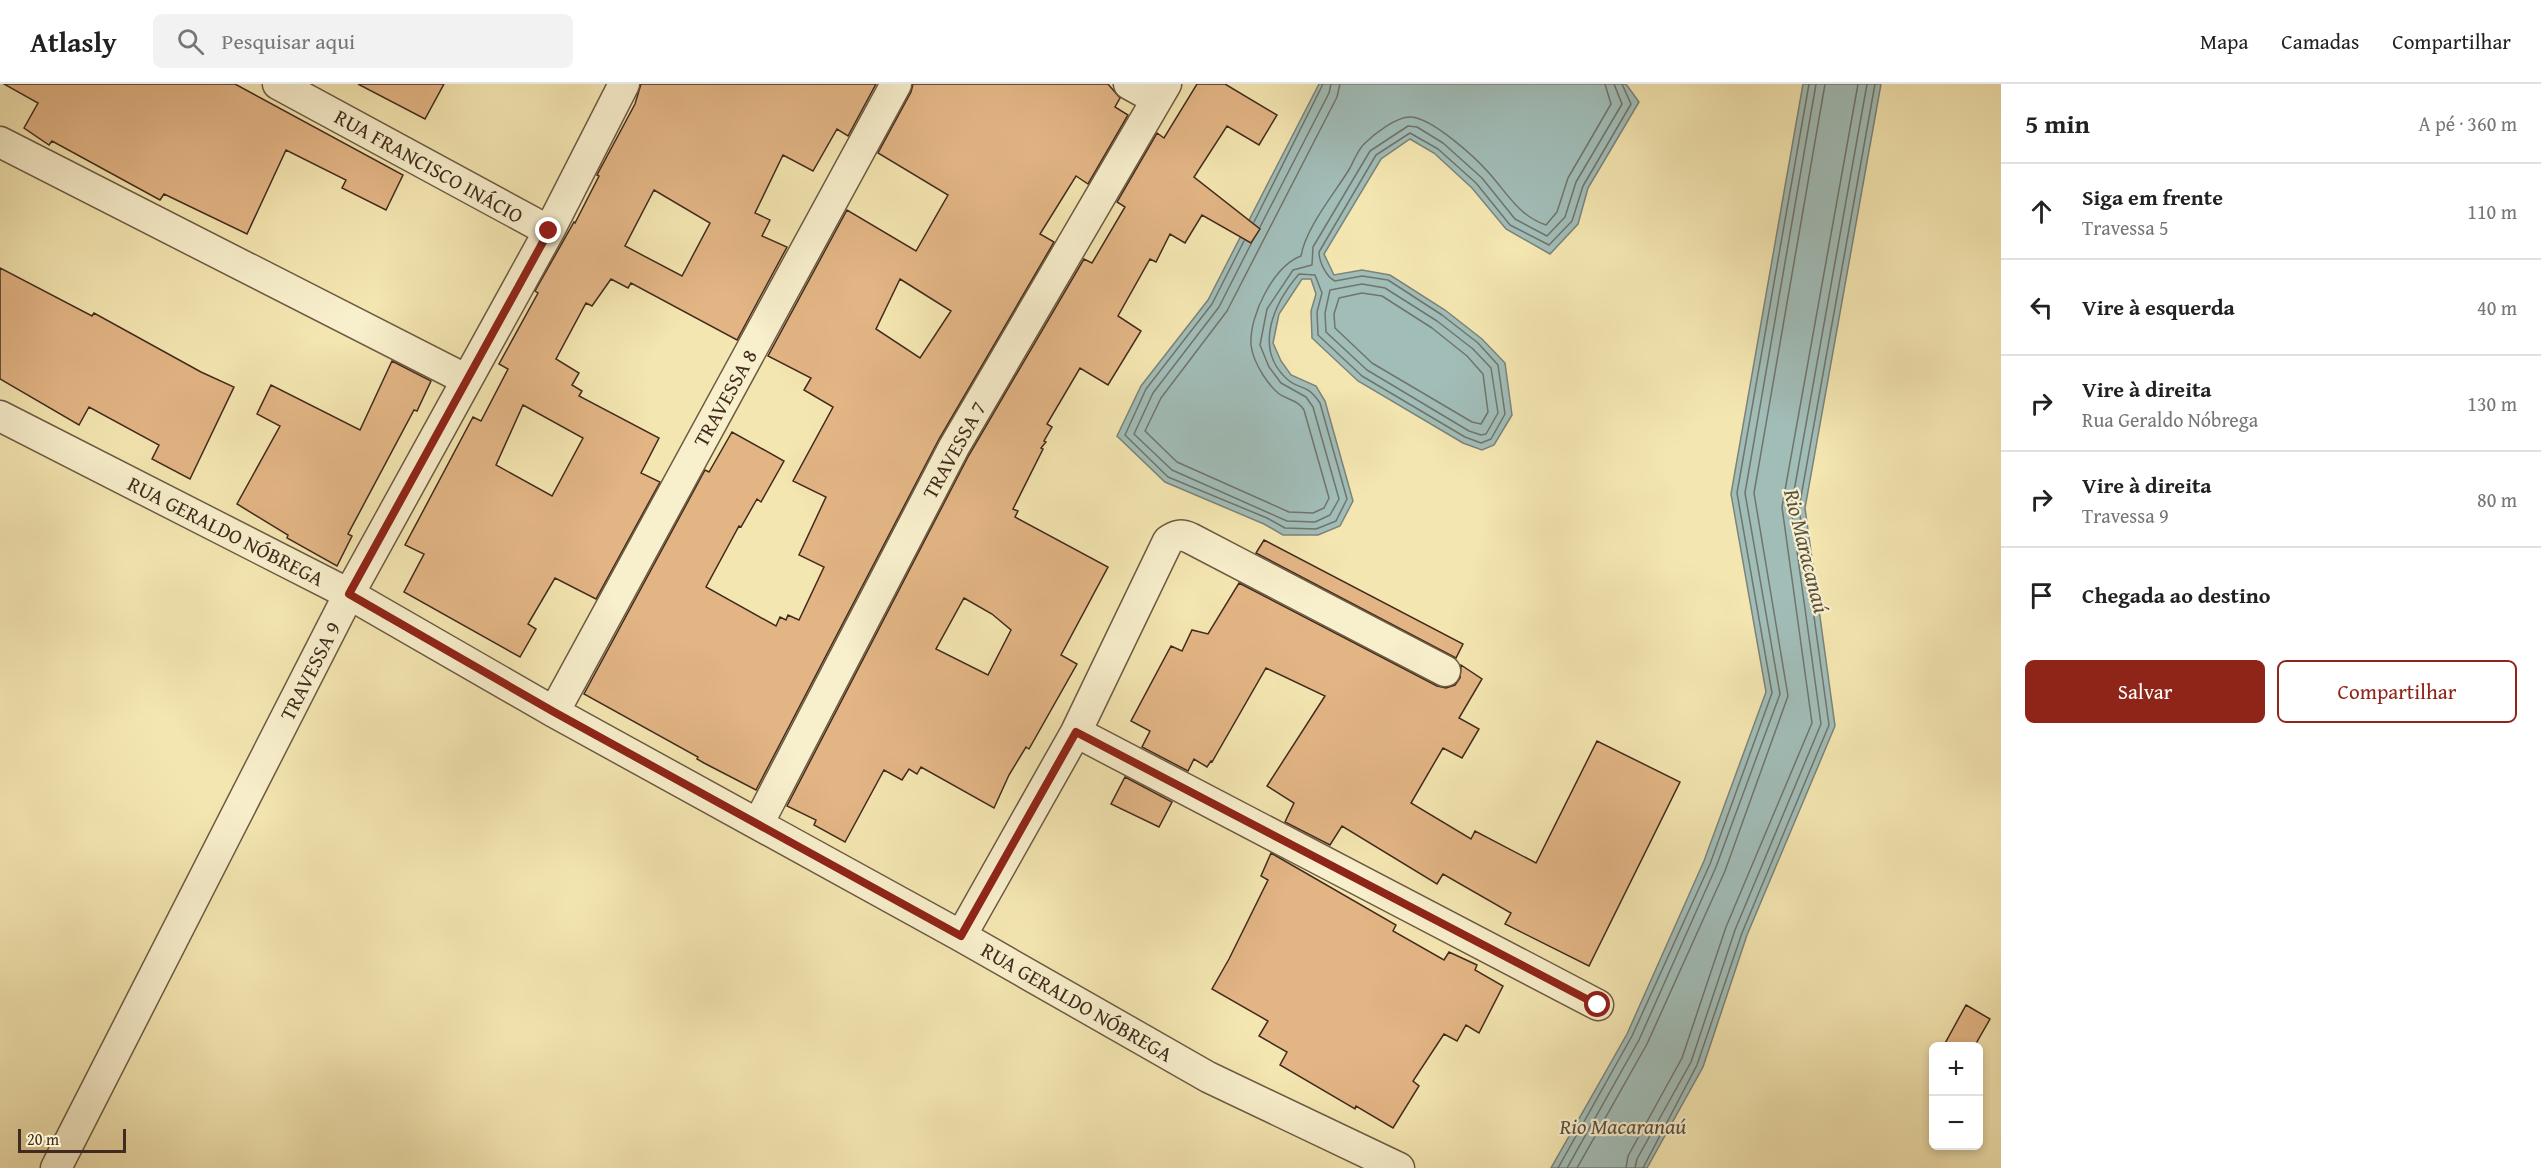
<!DOCTYPE html>
<html lang="pt">
<head>
<meta charset="utf-8">
<style>
	:root { --surface:#fff; --page:#f2f2f2; --text:#222; --muted:#767676; --line:#e0e0e0; --accent:#8f2418 }
	body { margin:0; font-family:"Gentium Book Plus",serif; background:var(--page); color:var(--text) }
	.controls { position:absolute; right:18px; bottom:18px; display:grid; overflow:hidden; border-radius:9px; box-shadow:0 3px 9px #0003 }
	.controls button { width:54px; height:54px; display:grid; place-items:center; padding:0; border:0; border-bottom:2px solid var(--line); background:var(--surface); color:var(--text); font:30px sans-serif }
	.scale { position:absolute; left:18px; bottom:15px; width:108px; box-sizing:border-box; padding-left:6px; border:3px solid #412b1e; border-top:0; font-size:16px; line-height:21px; white-space:nowrap; color:#412b1e; -webkit-text-stroke:4px #f8efcc; paint-order:stroke }
	.stop { position:absolute; width:18px; height:18px; margin:-14px; border:4px solid #8f2418; border-radius:50%; background:#fff }
	.stop.end { background:#8f2418; border-color:#fff; box-shadow:0 2px 6px #0008 }
	.list { margin:0; padding:0; list-style:none }
	h2 { display:flex; justify-content:space-between; align-items:center; height:78px; margin:0; padding:0 24px; font-size:26px }
	h2 small { font-size:20px; font-weight:400; color:var(--muted) }
	.list li { display:grid; grid-template-columns:39px 1fr auto; gap:18px; align-items:center; box-sizing:border-box; height:96px; padding:0 24px; border-top:2px solid var(--line) }
	.list b { display:block; font-size:22px; white-space:nowrap }
	.list p { margin:0; font-size:20px; white-space:nowrap; color:var(--muted) }
	.list em { font-size:20px; font-style:normal; color:var(--muted) }
	.actions { display:flex; gap:12px; padding:18px 24px }
	.actions a { flex:1; padding:14px 0; border:2px solid var(--accent); border-radius:9px; text-align:center; font-size:21px; color:var(--accent) }
	.actions .main { background:var(--accent); color:#fff }
	.icon { flex:none; width:33px; height:33px; fill:none; stroke:currentColor; stroke-width:2; stroke-linecap:round; stroke-linejoin:round }
	.map { position:relative; flex:none; width:2001px; height:1084px; overflow:hidden }
	header { display:flex; align-items:center; gap:36px; box-sizing:border-box; height:84px; padding:0 30px; background:var(--surface); border-bottom:2px solid var(--line) }
	header strong { font-size:28px }
	nav { display:flex; gap:33px; margin-inline-start:auto; font-size:21px }
	.search { width:420px; height:54px; background:var(--page); display:flex; align-items:center; gap:15px; box-sizing:border-box; padding:0 21px; border-radius:9px; color:var(--muted); font-size:22px }
	main { display:flex }
	aside { flex:1; background:var(--surface) }
	.map>svg:first-child { display:block }
	.water { fill:#a1bdb8; stroke:#7b837a; stroke-width:1.5 }
	.lines { fill:none; stroke-linecap:round; stroke-linejoin:round }
	.shore { stroke:#71746b; stroke-width:1.5 }
	.building { fill:#e3b585; stroke:#412b1e; stroke-width:1.5; fill-rule:evenodd }
	.minor-casing { stroke:#6e5a43; stroke-width:33 }
	.minor { stroke:#f8efcc; stroke-width:30 }
	.route { stroke:#8f2418; stroke-width:8 }
	.labels { text-anchor:middle; dominant-baseline:central; stroke-width:4.5; stroke-linejoin:round; paint-order:stroke }
	.street-label { font-size:21px; fill:#412b1e; stroke:#f8efcc }
	.water-label { font-size:22px; font-style:italic; fill:#595044; stroke:#f8efcc }
</style>
</head>
<body>
<header>
<strong>Atlasly</strong>
<div class="search"><svg class="icon" aria-label="search" viewBox="0 0 24 24"><circle cx="10" cy="10" r="6"/><path d="M15 15l6 6"/></svg>Pesquisar aqui</div>
<nav><a>Mapa</a><a>Camadas</a><a>Compartilhar</a></nav>
</header>
<main>
<div class="map">
<svg width="2001" height="1084" viewBox="0 0 2001 1084">
	<rect width="100%" height="100%" fill="#f4e6b1"/>
	<filter id="stains"><feTurbulence type="fractalNoise" baseFrequency=".00333" numOctaves="4"/><feColorMatrix values="0 0 0 0 .2 0 0 0 0 .09 0 0 0 0 .02 0 0 0 .5 -.17"/></filter>
	<radialGradient id="worn" r=".72"><stop offset=".6" stop-color="#630" stop-opacity="0"/><stop offset="1" stop-color="#630" stop-opacity=".3"/></radialGradient>
	<path class="water" d="M1319,0H1626L1639,18L1588,104L1578,140L1550,170L1506,145L1472,104L1434,69L1410,55L1381,75L1324,170L1334,191L1362,186L1390,191L1445,226L1482,255L1505,279L1512,331L1494,361L1482,366L1463,359L1358,297L1312,254L1311,227L1316,210L1311,195H1302L1279,230L1273,259L1281,277L1291,291L1316,302L1325,317L1353,417L1340,442L1318,451H1283L1264,440L1165,398L1117,352L1141,302L1208,216Z
		M1803,0H1881L1805,424L1835,642L1747,851L1703,983L1647,1084H1551L1627,950L1704,777L1766,608L1731,410Z"/>
	<g class="lines">
		<path class="shore" d="M1340,0L1337,13L1227,227L1161,314L1145,347L1177,378L1289,428L1313,429L1324,424L1329,414L1304,326C1298,316 1287,316 1278,309C1272,304 1267,297 1263,291C1258,283 1252,270 1251,261C1249,231 1274,182 1301,172C1306,143 1335,109 1350,84C1354,76 1358,66 1364,60C1374,50 1397,32 1411,33C1432,34 1475,73 1489,89C1507,109 1519,132 1546,141L1557,128L1568,94L1611,20L1605,0
			M1254,138L1323,0
			M1260,143L1329,9L1331,0
			M1244,157L1212,220L1146,305L1125,351L1168,393L1267,434L1285,444L1316,445L1336,437L1347,415L1320,319C1306,298 1300,307 1287,295C1253,264 1274,219 1299,190L1315,191L1322,209L1317,228L1318,251L1362,292L1465,353L1481,359L1491,355L1505,330L1498,281L1478,259L1442,231L1388,196L1362,192L1335,197C1326,193 1319,177 1319,168L1376,71L1410,49L1438,65L1476,99L1510,141L1549,161L1572,137L1583,102L1631,20L1622,0
			M1251,160L1219,223L1153,309L1134,350L1172,386L1287,437L1315,438L1330,431L1339,415L1313,323L1306,313L1281,299L1269,283L1260,261L1267,225L1293,186L1312,181L1313,163L1370,67L1408,42L1417,43L1443,59L1482,94L1515,135L1547,152L1565,133L1576,98L1622,20L1614,0
			M1362,200L1385,204L1437,237L1473,265L1491,284L1498,329L1486,350L1481,351L1469,347L1367,286L1326,248L1325,229L1330,206Z
			M1362,209L1382,212L1432,244L1467,272L1483,290L1488,328L1481,340L1472,338L1372,279L1335,244L1334,230L1339,214Z
			M1558,1084L1632,952L1710,780L1772,609L1737,409L1809,0
			M1567,1084L1639,956L1716,783L1780,610L1745,409L1816,0
			M1577,1084L1647,960L1725,787L1788,612L1754,409L1825,0
			M1626,1084L1628,1072L1682,974L1726,843L1812,639L1782,423L1858,0
			M1635,1084L1637,1075L1691,978L1735,846L1821,640L1791,424L1867,0
			M1643,1084L1697,981L1742,849L1829,641L1799,424L1875,0"/>
	</g>
	<path class="building" d="M4,0H235L403,91L386,126L342,104L346,96L286,66L247,150L164,110L160,116L52,57L49,61L24,44L38,19Z
		M358,0H444L425,35Z
		M641,0H876L848,52L837,45L813,87L783,71L755,129L770,136L762,152L787,163L737,256L631,199L628,204L611,195L592,222L586,219L556,275L579,289L572,301L582,307L579,312L659,354L641,389L660,398L596,515L555,494L528,540L536,545L520,573L404,508L424,470L405,461L473,333L481,337L508,285L499,280L538,209L535,207L574,138L575,139L599,92L597,91L635,20ZM654,106L710,139L682,192L625,162ZM523,321L583,354L552,412L496,381Z
		M913,0H1108L1120,14L1115,23L1128,31L1088,100L1076,92L1040,150L1054,158L939,355L756,706L704,679L697,675L698,673L584,610L705,386L709,388L732,348L784,377L761,418L757,415L741,443L739,442L706,503L776,542L780,533L786,536L788,531L799,536L824,483L799,471L826,413L793,397L833,323L804,306L811,294L768,272L847,126L916,167L948,111L878,69L911,8ZM900,195L951,227L920,274L876,245Z
		M1197,0H1225L1277,31L1259,61L1227,42L1194,93L1260,145L1251,159L1202,131L1185,159L1170,150L1156,178L1150,175L1118,232L1141,247L1108,301L1080,284L1047,340L1052,343L1044,357L1046,358L1041,364L1043,365L1013,425L1018,427L1015,433L1108,483L1061,571L1077,580L1029,665L1026,663L1009,691L994,724L921,683L917,690L909,685L902,696L884,686L845,758L814,741L816,736L787,722L969,371L1084,175L1092,179L1125,123L1117,118L1157,49L1164,54ZM964,514L992,530L1011,546L988,591L936,565Z
		M0,184L92,232L94,229L201,288L234,303L190,395L152,375L159,361L89,323L79,341L0,295Z
		M392,277L431,297L417,327L414,326L348,450L352,452L337,482L287,454L288,451L237,420L280,342L257,330L271,301L360,346Z
		M1264,456L1463,560L1456,574L1256,469Z
		M1239,499L1437,602L1446,604L1455,601L1460,594L1461,581L1482,595L1459,634L1479,645L1462,674L1443,664L1411,719L1471,755L1475,747L1536,779L1597,657L1680,698L1589,882L1505,840L1511,829L1443,790L1437,800L1342,742L1330,761L1285,738L1294,719L1267,702L1325,612L1266,584L1212,678L1211,677L1207,683L1194,675L1188,687L1142,663L1150,647L1131,637L1171,562L1182,567L1192,546L1208,550Z
		M1125,693L1172,718L1159,743L1111,720Z
		M1271,769L1396,841L1393,847L1444,876L1449,868L1477,881L1475,886L1503,902L1479,949L1466,941L1457,957L1444,950L1413,997L1419,1002L1393,1044L1356,1022L1355,1025L1280,981L1287,968L1259,952L1268,937L1212,905L1229,875L1268,796L1261,792Z
		M1966,921L1990,935L1974,963H1943Z"/>
	<g class="lines">
		<defs>
			<path id="minor" d="M278,0L549,147
				M1129,0L1156,15
				M0,58L467,296
				M0,332L349,510L554,628L961,852L1208,993L1399,1084
				M554,628L896,0
				M1076,648L1598,921
				M758,740L954,363L1166,0
				M961,852L1076,648L1168,457C1176,451 1181,450 1190,454L1445,587
				M56,1084L349,510L549,147L624,0"/>
		</defs>
		<use href="#minor" class="minor-casing"/>
		<use href="#minor" class="minor"/>
	</g>
	<g class="lines">
		<path class="route" d="M549,147L349,510L554,628L961,852L1076,648L1598,921"/>
	</g>
	<g class="labels">
		<g class="street-label">
			<text transform="translate(429 82) rotate(29)">RUA FRANCISCO INÁCIO</text>
			<text transform="translate(725 314) rotate(-61)">TRAVESSA 8</text>
			<text transform="translate(954 366) rotate(-61)">TRAVESSA 7</text>
			<text transform="translate(226 447) rotate(27)">RUA GERALDO NÓBREGA</text>
			<text transform="translate(310 587) rotate(-63)">TRAVESSA 9</text>
			<text transform="translate(1077 918) rotate(30)">RUA GERALDO NÓBREGA</text>
		</g>
		<g class="water-label">
			<text transform="translate(1807 467) rotate(76)">Rio Maracanaú</text>
			<text x="1623" y="1042">Rio Macaranaú</text>
		</g>
	</g>
	<rect width="100%" height="100%" filter="url(#stains)"/>
	<rect width="100%" height="100%" fill="url(#worn)"/>
</svg>
<div class="controls">
<button>+</button>
<button>−</button>
</div>
<div class="scale">20 m</div>
<div class="stop" style="left:1598px;top:921px"></div>
<div class="stop end" style="left:549px;top:147px"></div>
</div>
<aside>
<h2>5 min<small>A pé · 360 m</small></h2>
<ul class="list">
<li><svg class="icon" aria-label="ahead" viewBox="0 0 24 24"><path d="M12 20V5M6 11l6-6 6 6"/></svg><div><b>Siga em frente</b><p>Travessa 5</p></div><em>110 m</em></li>
<li><svg class="icon" aria-label="left" viewBox="0 0 24 24"><path d="M17 20v-9H6M10 6l-5 5 5 5"/></svg><div><b>Vire à esquerda</b></div><em>40 m</em></li>
<li><svg class="icon" aria-label="right" viewBox="0 0 24 24"><path d="M7 20v-9h11M14 6l5 5-5 5"/></svg><div><b>Vire à direita</b><p>Rua Geraldo Nóbrega</p></div><em>130 m</em></li>
<li><svg class="icon" aria-label="right" viewBox="0 0 24 24"><path d="M7 20v-9h11M14 6l5 5-5 5"/></svg><div><b>Vire à direita</b><p>Travessa 9</p></div><em>80 m</em></li>
<li><svg class="icon" aria-label="arrive" viewBox="0 0 24 24"><path d="M6 21V4h12l-3 4 3 4H6"/></svg><div><b>Chegada ao destino</b></div></li>
</ul>
<div class="actions"><a class="main">Salvar</a><a>Compartilhar</a></div>
</aside>
</main>
</body>
</html>
